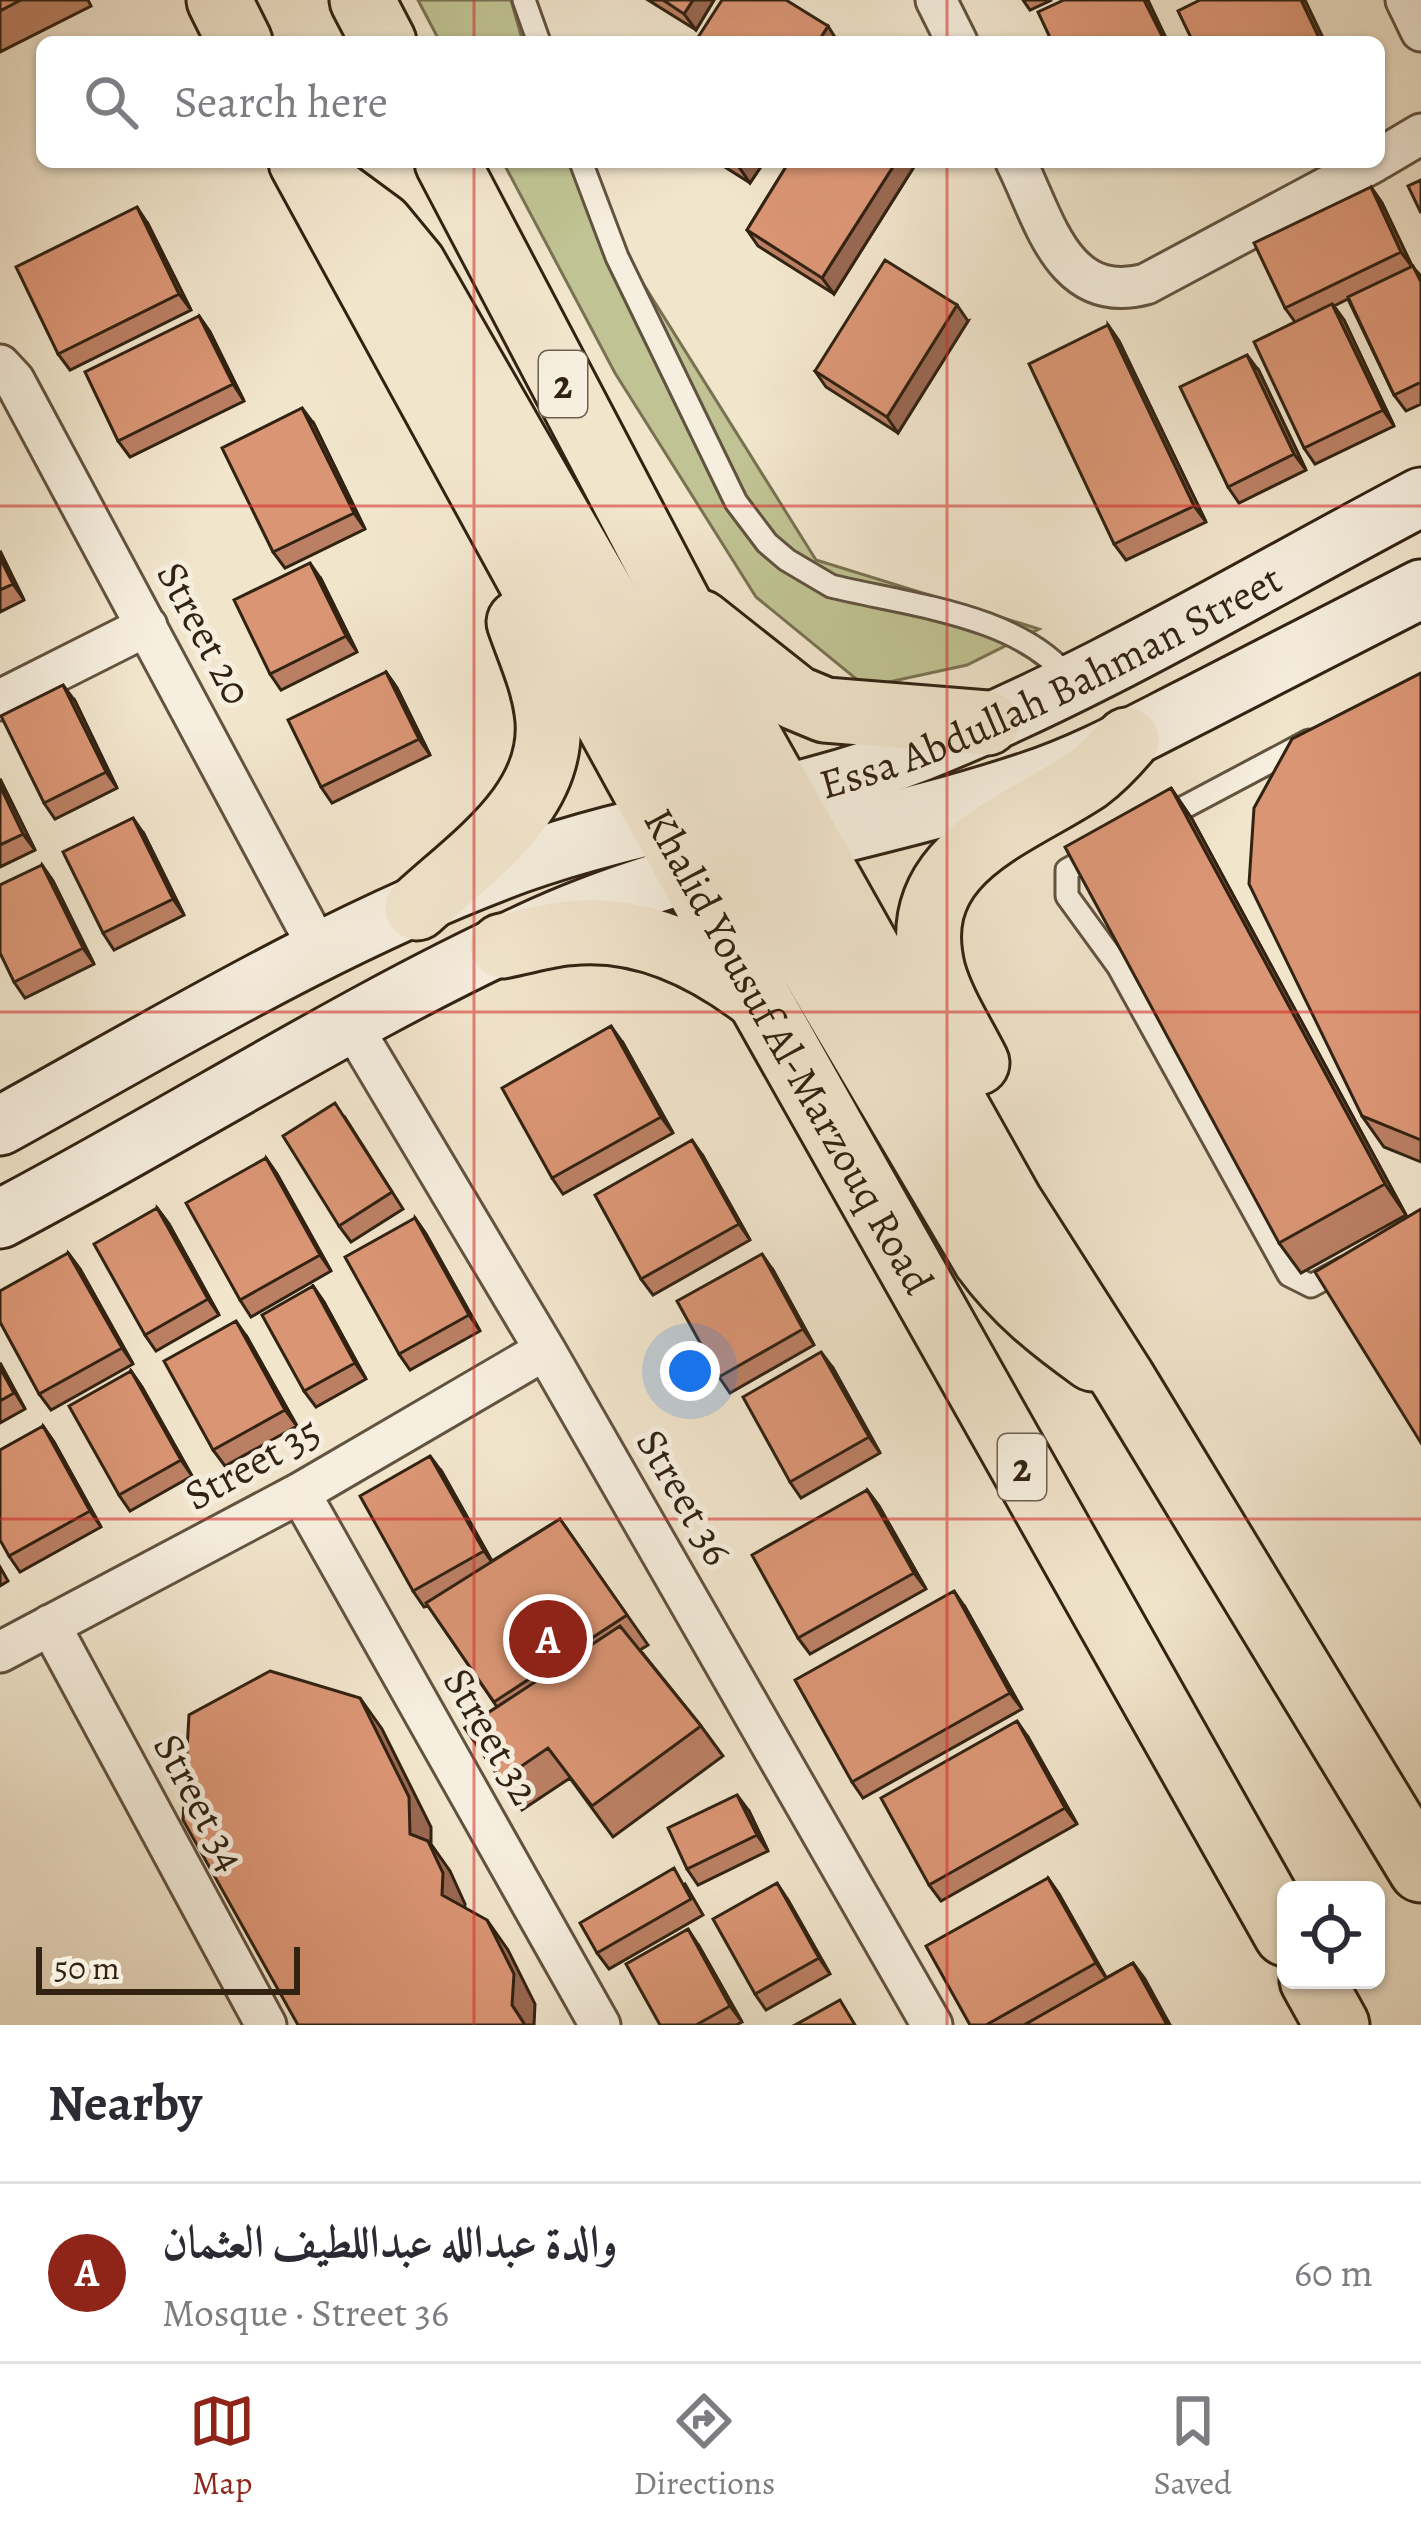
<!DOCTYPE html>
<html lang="en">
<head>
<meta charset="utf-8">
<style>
	:root { --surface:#fff; --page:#f2f2f3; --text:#2b2b33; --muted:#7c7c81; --line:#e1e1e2; --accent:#8f2418 }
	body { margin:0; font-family:Alegreya,Amiri,serif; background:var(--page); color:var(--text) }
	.controls { position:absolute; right:36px; bottom:36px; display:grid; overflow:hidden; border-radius:18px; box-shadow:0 3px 9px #0004 }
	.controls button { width:108px; height:108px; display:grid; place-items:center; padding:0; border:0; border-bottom:3px solid var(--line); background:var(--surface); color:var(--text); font:60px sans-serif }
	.scale { position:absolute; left:36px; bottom:30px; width:264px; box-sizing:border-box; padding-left:12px; border:6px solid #322212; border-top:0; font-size:33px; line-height:42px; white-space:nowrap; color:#322212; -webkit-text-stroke:9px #f6eede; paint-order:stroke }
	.you { position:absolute; left:690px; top:1371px; width:42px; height:42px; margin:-30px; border:9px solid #fff; border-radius:50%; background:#1a73e8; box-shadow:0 0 0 18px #1a73e833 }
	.badge { display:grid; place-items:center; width:78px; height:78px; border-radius:50%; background:var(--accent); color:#fff; font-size:39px; font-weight:700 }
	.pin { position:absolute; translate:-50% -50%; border:6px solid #fff; box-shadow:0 3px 12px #0006 }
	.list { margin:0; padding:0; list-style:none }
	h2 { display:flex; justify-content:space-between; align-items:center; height:156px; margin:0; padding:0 48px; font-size:51px }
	h2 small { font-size:39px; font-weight:400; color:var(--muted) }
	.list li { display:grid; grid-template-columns:78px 1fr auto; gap:36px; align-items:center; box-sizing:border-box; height:180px; padding:0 48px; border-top:3px solid var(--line) }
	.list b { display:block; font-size:45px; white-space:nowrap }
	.list p { margin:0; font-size:39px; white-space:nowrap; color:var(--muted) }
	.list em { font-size:39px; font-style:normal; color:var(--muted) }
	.icon { flex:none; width:66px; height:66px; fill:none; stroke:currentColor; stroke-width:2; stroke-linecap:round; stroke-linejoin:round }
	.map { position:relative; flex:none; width:1421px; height:2025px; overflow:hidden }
	.search { position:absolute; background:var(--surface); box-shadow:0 3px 9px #0004; left:36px; right:36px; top:36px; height:132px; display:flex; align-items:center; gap:30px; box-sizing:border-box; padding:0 42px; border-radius:18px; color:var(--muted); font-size:45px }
	.sheet { height:336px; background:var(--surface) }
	nav { display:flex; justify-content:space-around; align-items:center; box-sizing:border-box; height:168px; border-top:3px solid var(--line); background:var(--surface); font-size:33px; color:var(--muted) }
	nav a { display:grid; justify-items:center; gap:6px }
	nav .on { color:var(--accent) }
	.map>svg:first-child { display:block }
	.green { fill:#c0c393; stroke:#797252; stroke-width:3 }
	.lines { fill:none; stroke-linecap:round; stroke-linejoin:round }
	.lane-casing { stroke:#625340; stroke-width:27 }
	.street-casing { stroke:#625340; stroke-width:45 }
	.secondary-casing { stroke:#322212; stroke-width:63 }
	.primary-casing { stroke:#322212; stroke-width:69 }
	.lane { stroke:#f6eede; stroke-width:21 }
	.street { stroke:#f6eede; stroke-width:39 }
	.secondary { stroke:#f6eede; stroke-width:57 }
	.primary { stroke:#f1e5cc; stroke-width:63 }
	.wall { fill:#bb8064; stroke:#322212; stroke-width:3 }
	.shaded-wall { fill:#996851; stroke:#322212; stroke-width:3 }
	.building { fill:#da9574; stroke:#322212; stroke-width:3 }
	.grid { fill:none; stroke:#d62828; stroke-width:3; stroke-opacity:0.55 }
	.labels { text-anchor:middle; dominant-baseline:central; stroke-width:10; stroke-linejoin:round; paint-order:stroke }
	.shield { fill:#f6eede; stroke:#6d5f4f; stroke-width:3 }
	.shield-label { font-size:39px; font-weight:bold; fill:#322212 }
	.street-label { font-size:42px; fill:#322212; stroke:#f6eede }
</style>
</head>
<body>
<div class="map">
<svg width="1421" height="2025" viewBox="0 0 1421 2025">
	<rect width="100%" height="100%" fill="#f1e5cc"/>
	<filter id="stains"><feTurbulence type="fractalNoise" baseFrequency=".00167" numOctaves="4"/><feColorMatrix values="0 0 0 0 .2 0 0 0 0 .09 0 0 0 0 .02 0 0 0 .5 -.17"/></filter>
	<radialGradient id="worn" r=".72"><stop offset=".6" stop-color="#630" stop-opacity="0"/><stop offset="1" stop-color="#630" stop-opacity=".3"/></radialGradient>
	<path class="green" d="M418,0H511L523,42H440Z
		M503,162H567L816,560L1039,629L967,665L866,687L756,597L615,373Z"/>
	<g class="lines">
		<defs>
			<path id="lane" d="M524,0L539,42
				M581,162L617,257L736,502L767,543L787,560L831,586C908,605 1022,615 1071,681
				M1162,819L1309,741
				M1097,853L1067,870V896L1118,966L1289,1275L1311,1286L1344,1268"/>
			<path id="street" d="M936,0L957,42
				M1406,0L1421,31
				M1379,159L1421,134
				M1016,162C1045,220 1063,306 1146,284L1374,162
				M0,365L14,380L320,951
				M0,700L147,626
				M349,1021L545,1350L932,2025
				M300,1493L600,2025
				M50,1625L266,2025
				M0,1652L300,1493L545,1350"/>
			<g id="secondary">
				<path id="s1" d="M0,1126C169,1033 336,931 518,864C649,817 790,803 920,752C1093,683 1256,584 1421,497"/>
				<path d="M0,1219C183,1123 355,1011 543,926C698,856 870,835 1030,781C1088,762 1141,732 1195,705C1270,666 1346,628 1421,589"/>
			</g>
			<g id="primary">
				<path d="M219,0L240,42"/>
				<path d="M362,0L384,42"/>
				<path id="s2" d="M301,162L759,999L1286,1934"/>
				<path d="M447,162L743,726L1010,1202L1123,1379L1421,1870"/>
				<path d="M324,183L381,225L414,265L725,807L761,832L806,839"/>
				<path d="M700,622L796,698L825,710L987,723"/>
				<path d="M698,826L723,836L748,857L985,1259C1016,1301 1051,1329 1093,1359"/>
				<path d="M417,908C473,856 560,800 547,712C543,681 529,651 519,622"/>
				<path d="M502,946C524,942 546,935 568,933C636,925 701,955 754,995"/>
				<path d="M977,1063C962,1033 942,1003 933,971C905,858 1015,827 1087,779C1102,768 1115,754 1127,740"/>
				<path d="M1312,1980L1337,2025"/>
			</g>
		</defs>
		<use href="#lane" class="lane-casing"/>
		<use href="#street" class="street-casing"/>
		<use href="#secondary" class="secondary-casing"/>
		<use href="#primary" class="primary-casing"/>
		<use href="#lane" class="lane"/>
		<use href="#street" class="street"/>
		<use href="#secondary" class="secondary"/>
		<use href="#primary" class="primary"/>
	</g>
	<path class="wall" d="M0,0H88L91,6L0,52Z
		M648,0H714L696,30Z
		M1023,0H1052L1030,10Z
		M717,162H764L750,183Z
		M789,162H917L834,294L758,246L747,230Z
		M1371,187L1382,203L1412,266L1421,276V404L1406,411L1394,395L1348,299L1334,306L1344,320L1394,426L1315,464L1304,448L1295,322L1285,308Z
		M148,224L191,310L70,370L58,354Z
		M199,316L210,332L244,401L130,457L118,441Z
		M968,321L898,433L826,387L815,371Z
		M1108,325L1119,341L1206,522L1126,560L1114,544Z
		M1259,371L1306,470L1239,503L1228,487Z
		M314,424L365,529L285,568L273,552Z
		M0,551L24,600L0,612Z
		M321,579L357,652L281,690L270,674Z
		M386,672L397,688L430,755L332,803L321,787Z
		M1421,673V1162L1384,1147L1362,1116Z
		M75,701L117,788L55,819L44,803Z
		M0,779L35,850L0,867Z
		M1171,788L1192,819L1406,1215L1301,1273L1279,1243Z
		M144,834L184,915L114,950L103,933Z
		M42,865L53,881L94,964L25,998L14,982Z
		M623,1043L673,1133L563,1194L552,1178Z
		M346,1119L403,1209L351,1242L339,1226Z
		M703,1156L750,1240L653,1295L641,1279Z
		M266,1158L277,1174L331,1271L251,1317L240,1300Z
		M157,1208L169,1224L219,1315L156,1351L145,1335Z
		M415,1218L426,1234L480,1331L410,1370L399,1354Z
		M68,1253L80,1269L133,1364L51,1410L39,1394Z
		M773,1270L814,1345L730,1393L719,1377Z
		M313,1286L324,1302L366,1379L316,1407L304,1391Z
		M247,1337L297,1426L225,1466L213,1450Z
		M0,1363L25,1409L0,1423Z
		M833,1368L880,1453L801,1498L790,1482Z
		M131,1371L142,1387L192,1476L130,1511L119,1495Z
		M43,1426L54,1442L101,1527L20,1572L9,1556Z
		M442,1472L492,1561L560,1519L648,1645L640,1650L701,1726L723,1756L613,1837L570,1778L522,1810L465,1728L497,1707L428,1606L424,1607L413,1591Z
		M867,1490L879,1506L926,1589L810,1654L798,1638Z
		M0,1567L8,1581L0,1586Z
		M965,1607L1022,1709L863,1798L852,1782Z
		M1028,1737L1077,1824L941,1901L929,1885Z
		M749,1811L768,1851L698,1885L687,1869Z
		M1048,1878L1059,1894L1106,1978L1133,1963L1170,2025H970Z
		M685,1884L703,1915L609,1969L597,1953Z
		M788,1900L830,1974L766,2010L755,1994Z
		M699,1946L742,2022L736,2025H660Z"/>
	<path class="shaded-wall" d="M693,0H714L696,30L684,14Z
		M1144,0H1148L1168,42H1166L1162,36Z
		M1301,0H1305L1325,42H1321Z
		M828,26L838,42H818Z
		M742,162H764L750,183L739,167Z
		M896,162H917L834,294L822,278Z
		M1371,187L1382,203L1413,268L1401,252Z
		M137,207L148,224L191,310L179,294Z
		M1332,304L1344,320L1394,426L1383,410Z
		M957,305L968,321L898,433L887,417Z
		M199,316L210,332L244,401L233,384Z
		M1108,325L1119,341L1206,522L1194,506Z
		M1247,355L1259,371L1306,470L1294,454Z
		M302,408L314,424L365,529L354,513Z
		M0,551L24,600L13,584L0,558Z
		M310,563L321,579L357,652L346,636Z
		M386,672L397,688L430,755L419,739Z
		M63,685L75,701L117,788L106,772Z
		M0,779L35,850L23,834L0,786Z
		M1171,788L1192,819L1406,1215L1385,1184Z
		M133,818L144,834L184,915L173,899Z
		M42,865L53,881L94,964L83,948Z
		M611,1026L623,1043L673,1133L661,1117Z
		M692,1140L703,1156L750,1240L739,1224Z
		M266,1158L277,1174L331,1271L320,1255Z
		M157,1208L169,1224L219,1315L208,1299Z
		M415,1218L426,1234L480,1331L469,1315Z
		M68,1253L80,1269L133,1364L122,1348Z
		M762,1254L773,1270L814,1345L803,1329Z
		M313,1286L324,1302L366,1379L355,1363Z
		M236,1321L247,1337L297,1426L285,1410Z
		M821,1352L833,1368L880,1453L869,1437Z
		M0,1363L25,1409L0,1368Z
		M131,1371L142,1387L192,1476L181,1460Z
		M43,1426L54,1442L101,1527L90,1511Z
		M430,1456L442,1472L495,1567L484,1551Z
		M867,1490L879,1506L926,1589L914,1573Z
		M954,1591L965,1607L1022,1709L1010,1693Z
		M360,1698L382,1729L431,1827V1844L450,1871L465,1904L463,1926L442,1895L410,1834Z
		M1017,1721L1028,1737L1077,1824L1065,1808Z
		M737,1795L749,1811L768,1851L757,1835Z
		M1048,1878L1059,1894L1107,1979L1096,1963Z
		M777,1883L788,1900L830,1974L819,1958Z
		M487,1920L508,1950L535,2004L534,2025H525L512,2005Z
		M688,1929L699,1946L742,2022L730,2006Z
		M1133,1963L1145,1979L1170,2025H1167Z"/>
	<path class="building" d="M0,0H21L0,11Z
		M663,0H693L684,14Z
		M722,0H786L828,26L818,42H695Z
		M1064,0H1144L1162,36L1150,42H1052L1038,12Z
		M1200,0H1301L1321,42H1193L1178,11Z
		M789,162H896L822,278L747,230Z
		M1421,180V213L1408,186Z
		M1371,187L1401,252L1285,308L1254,243Z
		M137,207L179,294L58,354L16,267Z
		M885,260L957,305L887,417L815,371Z
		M1413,266L1421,282V382L1394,395L1348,297Z
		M1332,304L1383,410L1304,448L1254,342Z
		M199,316L233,384L118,441L85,372Z
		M1108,325L1194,506L1114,544L1029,364Z
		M1247,355L1294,454L1228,487L1180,387Z
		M302,408L354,513L273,552L222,448Z
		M0,558L13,584L0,590Z
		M310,563L346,636L270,674L234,600Z
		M386,672L419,739L321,787L288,720Z
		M1421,673V1140L1362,1116L1249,884L1254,808L1292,739Z
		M63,685L106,772L44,803L1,716Z
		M0,786L23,834L0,845Z
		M1171,788L1385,1184L1279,1243L1065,847Z
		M133,818L173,899L103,933L63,852Z
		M42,865L83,948L14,982L0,953V885Z
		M611,1026L661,1117L552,1178L502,1088Z
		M335,1103L392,1192L339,1226L283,1136Z
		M692,1140L739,1224L641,1279L595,1195Z
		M266,1158L320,1255L240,1300L186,1203Z
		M157,1208L208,1299L145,1335L94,1244Z
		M1421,1209V1443L1315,1272Z
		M415,1218L469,1315L399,1354L345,1257Z
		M68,1253L122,1348L39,1394L0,1322V1291Z
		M762,1254L803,1329L719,1377L677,1301Z
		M313,1286L355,1363L304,1391L262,1315Z
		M236,1321L285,1410L213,1450L164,1361Z
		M821,1352L869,1437L790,1482L743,1397Z
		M0,1368L14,1393L0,1401Z
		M131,1371L181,1460L119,1495L69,1406Z
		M43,1426L90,1511L9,1556L0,1540V1450Z
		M430,1456L484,1551L413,1591L360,1496Z
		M867,1490L914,1573L798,1638L752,1555Z
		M560,1519L627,1615L494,1702L426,1603Z
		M954,1591L1010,1693L852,1782L795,1680Z
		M620,1626L701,1726L592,1806L548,1748L501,1780L465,1728Z
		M270,1671L360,1698L409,1797L410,1834L428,1841L443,1873L442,1895L487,1920L514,1974L512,2005L525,2025H298L183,1820L189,1715Z
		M1017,1721L1065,1808L929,1885L881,1798Z
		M737,1795L757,1835L687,1869L668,1828Z
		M674,1868L691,1899L597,1953L580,1923Z
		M1048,1878L1096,1963L986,2025H970L926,1946Z
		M777,1883L819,1958L755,1994L713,1919Z
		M688,1929L730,2006L696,2025H660L626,1964Z
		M1133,1963L1167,2025H1024Z
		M840,2000L855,2025H795Z"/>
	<path class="grid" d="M474,0V42M947,0V42M474,162V2025M947,162V2025M0,506H1421M0,1012H1421M0,1519H1421"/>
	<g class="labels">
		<g class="shield">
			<rect x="539" y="351" width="48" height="66" rx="9"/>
			<rect x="998" y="1434" width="48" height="66" rx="9"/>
		</g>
		<g class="shield-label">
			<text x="563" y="384">2</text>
			<text x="1022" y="1467">2</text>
		</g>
		<g class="street-label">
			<text transform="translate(205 633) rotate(62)">Street 20</text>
			<text stroke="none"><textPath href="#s1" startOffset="1146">Essa Abdullah Bahman Street</textPath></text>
			<text stroke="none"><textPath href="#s2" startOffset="1014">Khalid Yousuf Al-Marzouq Road</textPath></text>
			<text transform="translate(252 1463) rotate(-29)">Street 35</text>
			<text transform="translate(685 1497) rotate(60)">Street 36</text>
			<text transform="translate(492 1736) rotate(60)">Street 32</text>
			<text transform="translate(200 1802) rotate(62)">Street 34</text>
		</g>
	</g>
	<rect width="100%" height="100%" filter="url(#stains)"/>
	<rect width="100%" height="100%" fill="url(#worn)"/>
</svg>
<div class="controls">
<button><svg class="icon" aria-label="locate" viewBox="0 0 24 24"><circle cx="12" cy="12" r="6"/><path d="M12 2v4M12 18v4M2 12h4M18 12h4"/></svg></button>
</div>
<div class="scale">50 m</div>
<div class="you"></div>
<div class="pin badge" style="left:548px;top:1639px">A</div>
<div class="search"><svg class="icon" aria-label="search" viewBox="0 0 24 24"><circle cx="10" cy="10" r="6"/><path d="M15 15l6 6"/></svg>Search here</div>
</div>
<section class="sheet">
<h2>Nearby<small></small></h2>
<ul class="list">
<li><span class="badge">A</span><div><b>والدة عبدالله عبداللطيف العثمان</b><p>Mosque · Street 36</p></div><em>60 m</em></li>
</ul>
</section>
<nav>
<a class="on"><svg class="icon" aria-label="map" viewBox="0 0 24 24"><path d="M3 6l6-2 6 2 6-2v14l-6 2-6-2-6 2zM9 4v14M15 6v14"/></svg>Map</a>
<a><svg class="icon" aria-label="directions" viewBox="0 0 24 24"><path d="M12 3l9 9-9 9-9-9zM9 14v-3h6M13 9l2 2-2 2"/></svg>Directions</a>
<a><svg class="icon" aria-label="saved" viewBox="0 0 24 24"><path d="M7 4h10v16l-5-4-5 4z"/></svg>Saved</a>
</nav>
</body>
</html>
